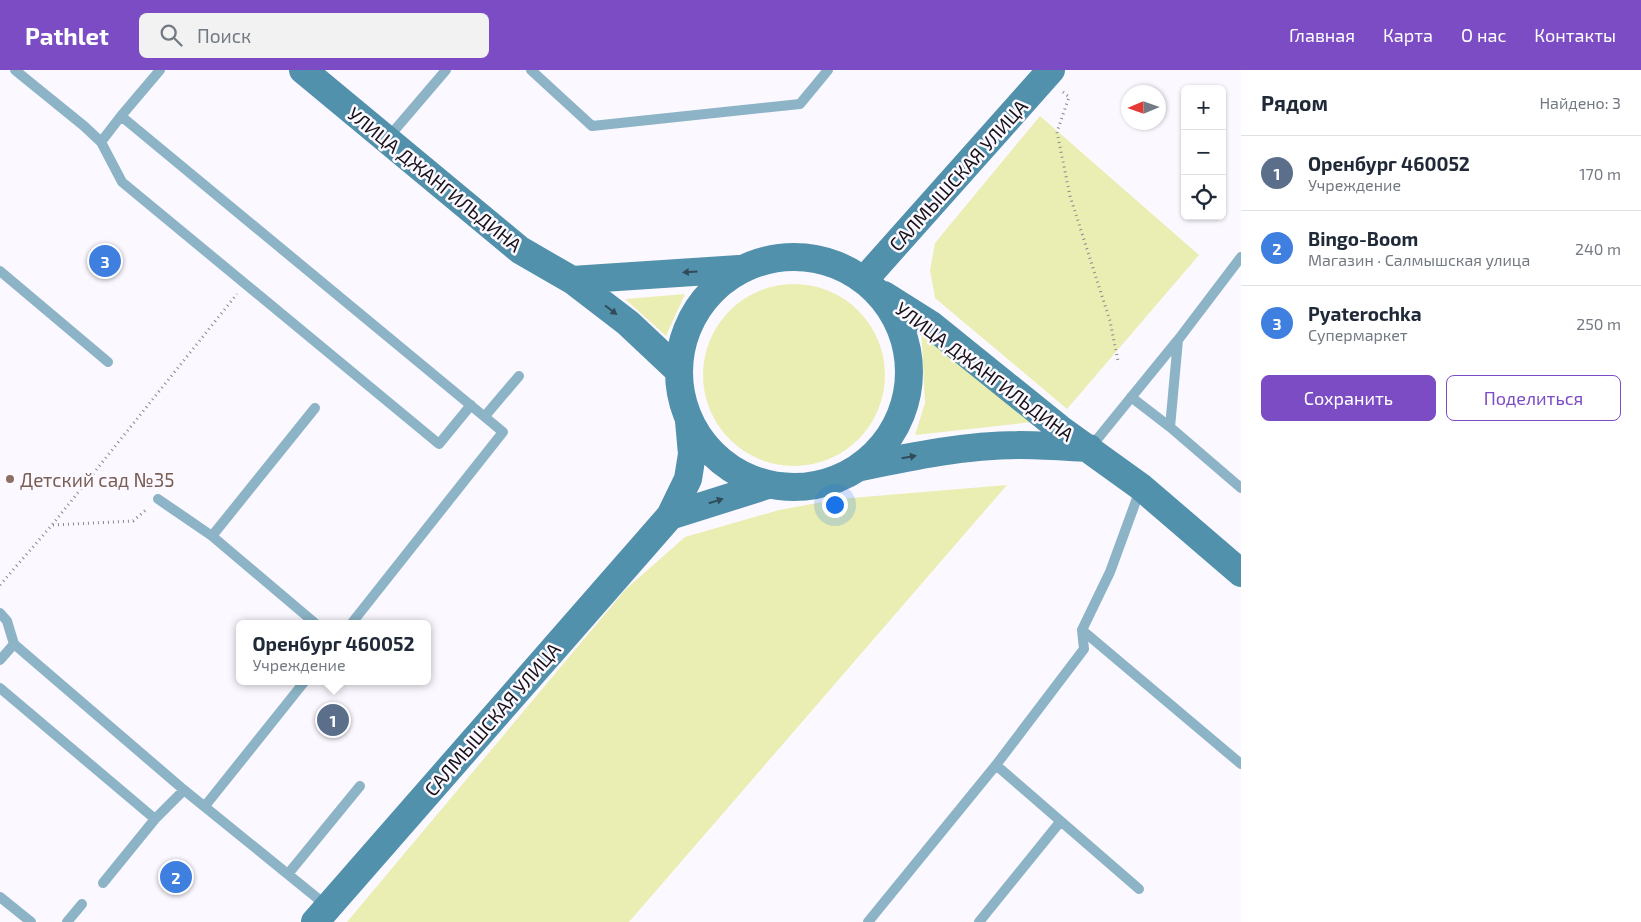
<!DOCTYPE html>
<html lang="ru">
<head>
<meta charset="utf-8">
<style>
	:root { --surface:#fff; --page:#f2f2f3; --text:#1f2937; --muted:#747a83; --line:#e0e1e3; --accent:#7c4cc5 }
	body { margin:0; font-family:"Exo 2",sans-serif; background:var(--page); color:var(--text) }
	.controls { position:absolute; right:15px; top:15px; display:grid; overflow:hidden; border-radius:8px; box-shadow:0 1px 4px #0004 }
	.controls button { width:45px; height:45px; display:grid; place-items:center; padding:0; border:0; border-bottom:1px solid var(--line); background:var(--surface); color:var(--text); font:25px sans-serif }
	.compass { position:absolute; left:1121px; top:15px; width:45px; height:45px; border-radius:50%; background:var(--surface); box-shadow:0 1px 4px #0004; rotate:268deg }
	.you { position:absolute; left:834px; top:434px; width:18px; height:18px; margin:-12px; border:4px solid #fff; border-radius:50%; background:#1a73e8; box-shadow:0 0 0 8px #1a73e833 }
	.badge { display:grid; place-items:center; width:32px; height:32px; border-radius:50%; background:var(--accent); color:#fff; font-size:16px; font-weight:700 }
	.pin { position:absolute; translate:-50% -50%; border:2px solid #fff; box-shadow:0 1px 5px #0006 }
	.popup { position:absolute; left:236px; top:550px; width:195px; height:65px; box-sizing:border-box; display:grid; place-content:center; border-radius:8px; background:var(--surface); filter:drop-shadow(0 1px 4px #0005); font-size:16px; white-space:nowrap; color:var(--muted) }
	.popup b { font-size:19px; color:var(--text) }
	.popup::after { content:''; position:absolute; left:50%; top:100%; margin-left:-10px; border:10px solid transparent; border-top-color:var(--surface) }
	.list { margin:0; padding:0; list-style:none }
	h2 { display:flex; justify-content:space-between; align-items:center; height:65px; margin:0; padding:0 20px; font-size:21px }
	h2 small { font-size:16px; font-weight:400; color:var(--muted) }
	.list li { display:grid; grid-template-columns:32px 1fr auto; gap:15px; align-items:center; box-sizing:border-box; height:75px; padding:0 20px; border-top:1px solid var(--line) }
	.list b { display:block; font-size:19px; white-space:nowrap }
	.list p { margin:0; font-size:16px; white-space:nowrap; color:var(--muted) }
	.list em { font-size:16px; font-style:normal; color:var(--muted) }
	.actions { display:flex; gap:10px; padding:15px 20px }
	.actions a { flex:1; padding:11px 0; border:1px solid var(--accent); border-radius:8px; text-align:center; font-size:18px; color:var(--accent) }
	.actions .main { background:var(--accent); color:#fff }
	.icon { flex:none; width:28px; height:28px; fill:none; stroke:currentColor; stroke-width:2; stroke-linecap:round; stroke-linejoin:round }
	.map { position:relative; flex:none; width:1241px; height:852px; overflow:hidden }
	header { display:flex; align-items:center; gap:30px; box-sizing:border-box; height:70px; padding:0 25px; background:var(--accent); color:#fff }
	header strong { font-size:24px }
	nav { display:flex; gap:28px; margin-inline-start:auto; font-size:18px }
	.search { width:350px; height:45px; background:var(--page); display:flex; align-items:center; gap:12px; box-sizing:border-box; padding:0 18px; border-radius:8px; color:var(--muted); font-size:19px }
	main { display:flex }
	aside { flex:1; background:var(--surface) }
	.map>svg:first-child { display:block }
	.green { fill:#eaeeb3 }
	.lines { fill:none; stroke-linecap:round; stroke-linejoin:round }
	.path { stroke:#8b878e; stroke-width:3; stroke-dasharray:1 4; stroke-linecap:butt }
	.service { stroke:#8cb4c6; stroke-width:10 }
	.secondary { stroke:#5291ab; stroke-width:28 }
	.oneway { fill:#314b5a }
	.education-dot { fill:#8d6e63; stroke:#fcf8ff; stroke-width:2 }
	.labels { text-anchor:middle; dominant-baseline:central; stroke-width:5; stroke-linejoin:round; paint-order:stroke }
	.street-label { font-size:19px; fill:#161218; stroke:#fcf8ff }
	.education-label { font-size:19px; fill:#785e54; stroke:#fcf8ff; text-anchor:start }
</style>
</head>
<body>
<header>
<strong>Pathlet</strong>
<div class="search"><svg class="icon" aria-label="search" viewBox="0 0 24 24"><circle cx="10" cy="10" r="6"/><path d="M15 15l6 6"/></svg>Поиск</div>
<nav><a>Главная</a><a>Карта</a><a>О нас</a><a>Контакты</a></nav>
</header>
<main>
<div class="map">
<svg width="1241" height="852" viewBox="0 0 1241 852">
	<rect width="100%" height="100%" fill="#fcf8ff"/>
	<path class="green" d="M1040,46L1199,185L1067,339L935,228L930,200L935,173Z
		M703 305a91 91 0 1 1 182 0a91 91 0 1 1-182 0Z
		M685,224L666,266L625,229Z
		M921,257L1033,352L915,365L925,333Z
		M1007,415L629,852H347L626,519L685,467L779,440L839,429Z"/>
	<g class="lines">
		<path class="path" d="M1063,22L1069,27L1057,62L1070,126L1110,251L1118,291
			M53,455L133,451L147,439
			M0,515L52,455L237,224"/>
		<path class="service" d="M15,0L84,56L101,72L121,46
			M160,0L121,46L503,362L351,554
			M531,0L592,56L800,34L828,0
			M387,69L446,0
			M101,72L122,112L439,374L471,335
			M1241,187L1178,270L1170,357L1241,418
			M0,201L108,292
			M1131,327L1170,357
			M315,338L212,466L316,554
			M485,346L519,306
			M1090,378L1177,271
			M158,429L212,466
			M0,543L7,551L14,574L184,720L327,836
			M1082,560L1241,694
			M0,590L14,574
			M0,618L155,749
			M996,695L1084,579L1082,560L1110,502L1140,420
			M205,736L305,611
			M288,804L360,716
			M103,813L155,749L184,720
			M0,827L31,852
			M67,852L82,834
			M868,852L996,695L1139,819
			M979,852L1060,752"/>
		<path class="secondary" d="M303,0L520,180L572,210L628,253L678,300
			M679 302a115 115 0 1 1 230 0a115 115 0 1 1-230 0Z
			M865,209L1051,0
			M572,210L739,199
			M884,225L930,254L1059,358L1141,417L1241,503
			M861,397C913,386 967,375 1020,375C1043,375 1066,377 1089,378
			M670,446L768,415
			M315,852L670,446L688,409L692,384L689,351"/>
	</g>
	<defs><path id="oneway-solid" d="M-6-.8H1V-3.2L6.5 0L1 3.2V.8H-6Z" transform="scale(1.25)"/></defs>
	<g class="oneway">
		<use href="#oneway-solid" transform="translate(690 202) rotate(176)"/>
		<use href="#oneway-solid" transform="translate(611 240) rotate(37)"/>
		<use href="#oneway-solid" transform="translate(909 387) rotate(-10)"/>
		<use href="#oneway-solid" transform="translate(716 431) rotate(-17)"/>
	</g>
	<circle class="education-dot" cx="10" cy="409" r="5"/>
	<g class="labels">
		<g class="street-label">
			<text transform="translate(958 105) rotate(-48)">САЛМЫШСКАЯ УЛИЦА</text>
			<text transform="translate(435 109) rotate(39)">УЛИЦА ДЖАНГИЛЬДИНА</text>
			<text transform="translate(985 301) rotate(37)">УЛИЦА ДЖАНГИЛЬДИНА</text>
			<text transform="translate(492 649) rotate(-49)">САЛМЫШСКАЯ УЛИЦА</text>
		</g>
		<g class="education-label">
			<text x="20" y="409">Детский сад №35</text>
		</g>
	</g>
</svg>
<div class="controls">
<button>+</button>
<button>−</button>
<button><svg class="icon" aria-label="locate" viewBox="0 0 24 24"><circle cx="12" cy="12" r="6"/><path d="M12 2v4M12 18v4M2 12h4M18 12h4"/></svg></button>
</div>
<svg class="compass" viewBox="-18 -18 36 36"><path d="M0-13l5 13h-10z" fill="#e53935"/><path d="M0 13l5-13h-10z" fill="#747a83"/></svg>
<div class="you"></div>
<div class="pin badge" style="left:333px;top:650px;background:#5c6f8a">1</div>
<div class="popup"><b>Оренбург 460052</b>Учреждение</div>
<div class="pin badge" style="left:176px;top:807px;background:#3f7fe0">2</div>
<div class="pin badge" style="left:105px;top:191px;background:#3f7fe0">3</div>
</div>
<aside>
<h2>Рядом<small>Найдено: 3</small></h2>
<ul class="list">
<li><span class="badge" style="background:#5c6f8a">1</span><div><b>Оренбург 460052</b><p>Учреждение</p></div><em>170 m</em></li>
<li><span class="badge" style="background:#3f7fe0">2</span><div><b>Bingo-Boom</b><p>Магазин · Салмышская улица</p></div><em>240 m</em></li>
<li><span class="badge" style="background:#3f7fe0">3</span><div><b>Pyaterochka</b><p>Супермаркет</p></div><em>250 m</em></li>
</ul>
<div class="actions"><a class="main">Сохранить</a><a>Поделиться</a></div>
</aside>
</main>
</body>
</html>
